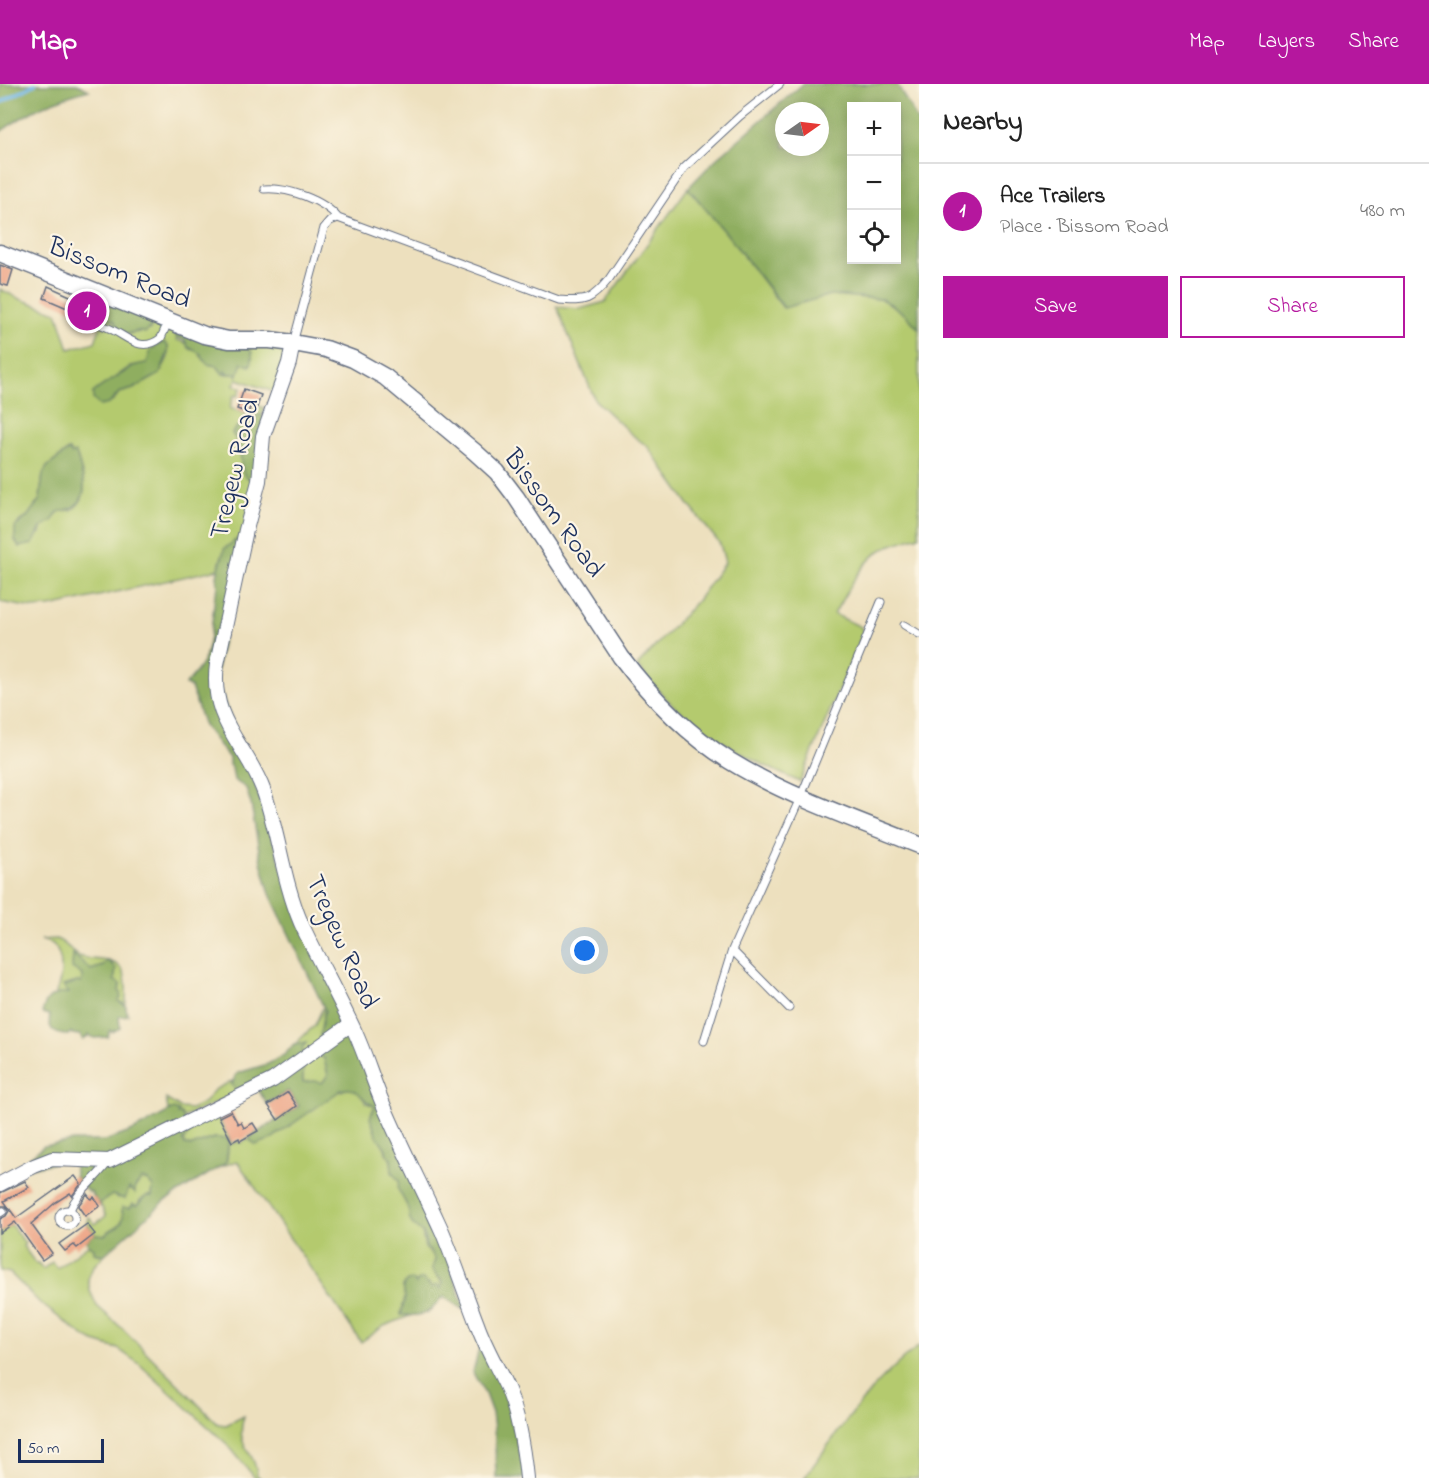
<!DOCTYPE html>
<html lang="en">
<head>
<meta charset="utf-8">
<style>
	:root { --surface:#fff; --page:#f2f2f2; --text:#222; --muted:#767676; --line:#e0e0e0; --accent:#b5179e }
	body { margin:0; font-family:"Indie Flower",sans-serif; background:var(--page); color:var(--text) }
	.controls { position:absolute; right:18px; top:18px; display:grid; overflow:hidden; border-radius:0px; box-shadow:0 3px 15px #0003 }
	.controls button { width:54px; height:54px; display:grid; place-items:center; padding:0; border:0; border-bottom:2px solid var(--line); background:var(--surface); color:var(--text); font:30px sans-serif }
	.compass { position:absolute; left:775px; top:18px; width:54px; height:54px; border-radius:50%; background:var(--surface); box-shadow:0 3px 15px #0003; rotate:76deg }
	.scale { position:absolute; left:18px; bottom:15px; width:86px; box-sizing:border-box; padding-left:6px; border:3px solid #1b2f5e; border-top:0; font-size:16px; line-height:21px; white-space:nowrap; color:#1b2f5e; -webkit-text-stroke:4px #fcf5e5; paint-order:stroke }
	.you { position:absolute; left:585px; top:867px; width:21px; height:21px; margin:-15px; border:4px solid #fff; border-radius:50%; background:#1a73e8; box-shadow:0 0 0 9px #1a73e833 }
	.badge { display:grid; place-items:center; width:39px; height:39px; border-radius:50%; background:var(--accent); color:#fff; font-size:20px; font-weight:700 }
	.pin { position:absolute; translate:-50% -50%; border:3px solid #fff; box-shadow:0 2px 6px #0006 }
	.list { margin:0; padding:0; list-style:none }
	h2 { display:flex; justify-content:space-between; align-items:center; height:78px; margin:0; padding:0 24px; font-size:26px }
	h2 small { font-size:20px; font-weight:400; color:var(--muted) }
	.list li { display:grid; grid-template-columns:39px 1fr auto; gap:18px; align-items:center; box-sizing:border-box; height:96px; padding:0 24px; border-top:2px solid var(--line) }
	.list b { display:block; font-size:22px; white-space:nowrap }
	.list p { margin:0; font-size:20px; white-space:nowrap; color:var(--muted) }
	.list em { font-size:20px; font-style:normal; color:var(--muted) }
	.actions { display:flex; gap:12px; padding:18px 24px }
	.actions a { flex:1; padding:14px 0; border:2px solid var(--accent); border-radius:0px; text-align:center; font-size:21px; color:var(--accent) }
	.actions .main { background:var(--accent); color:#fff }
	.icon { flex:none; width:33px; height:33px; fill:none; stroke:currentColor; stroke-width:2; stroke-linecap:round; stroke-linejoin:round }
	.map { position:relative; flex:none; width:919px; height:1394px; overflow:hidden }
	header { display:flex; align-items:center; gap:36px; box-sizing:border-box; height:84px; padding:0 30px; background:var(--accent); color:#fff }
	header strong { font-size:28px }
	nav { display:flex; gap:33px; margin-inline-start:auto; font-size:21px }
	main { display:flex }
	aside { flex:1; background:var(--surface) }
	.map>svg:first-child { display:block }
	.green { fill:#b4ca6e; stroke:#687c66; stroke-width:1.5; fill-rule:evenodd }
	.forest { fill:#8fae61; stroke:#556e60; stroke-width:1.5; fill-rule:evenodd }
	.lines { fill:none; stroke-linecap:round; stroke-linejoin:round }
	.stream { stroke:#71b7e8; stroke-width:4 }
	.building { fill:#ec9e7e }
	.service-casing { stroke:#646d80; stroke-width:9 }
	.minor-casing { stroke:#646d80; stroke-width:16 }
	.tertiary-casing { stroke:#646d80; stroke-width:19 }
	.service { stroke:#fff; stroke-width:7 }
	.minor { stroke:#fff; stroke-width:14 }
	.tertiary { stroke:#fff; stroke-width:16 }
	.labels { text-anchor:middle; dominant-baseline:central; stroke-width:4.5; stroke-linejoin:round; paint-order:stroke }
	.street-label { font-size:27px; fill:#1b2f5e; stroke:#fcf5e5 }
</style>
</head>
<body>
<header>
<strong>Map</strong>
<nav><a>Map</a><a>Layers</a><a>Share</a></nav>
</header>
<main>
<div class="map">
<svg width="919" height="1394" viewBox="0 0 919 1394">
	<rect width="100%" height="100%" fill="#fcf5e5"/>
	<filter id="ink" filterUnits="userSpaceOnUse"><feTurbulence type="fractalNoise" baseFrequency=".0167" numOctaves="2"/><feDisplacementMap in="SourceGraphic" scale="12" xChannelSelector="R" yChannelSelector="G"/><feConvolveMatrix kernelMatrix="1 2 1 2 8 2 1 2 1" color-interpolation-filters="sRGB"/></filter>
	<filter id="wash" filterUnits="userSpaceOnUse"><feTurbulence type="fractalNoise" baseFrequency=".008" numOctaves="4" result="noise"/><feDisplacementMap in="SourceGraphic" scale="24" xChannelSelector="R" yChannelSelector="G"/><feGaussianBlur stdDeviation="1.35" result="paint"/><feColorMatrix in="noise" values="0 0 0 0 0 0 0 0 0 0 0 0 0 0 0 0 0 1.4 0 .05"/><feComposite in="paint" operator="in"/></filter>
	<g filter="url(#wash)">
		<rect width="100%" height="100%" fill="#ede0be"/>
		<path class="green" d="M688,104L726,149L783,224L830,211L881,215L892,221L907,232L919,245V452C908,456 893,459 883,465C860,479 847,508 834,530L861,543L863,548L800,698C755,679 713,654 675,623C661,611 649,595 637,582L696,518L725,478L720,460L689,421L648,363L630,349L595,316L557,223L580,225L605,218Z
			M0,205L20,215L57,228L69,265L95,258L103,235H114L120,247L129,250L150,246L152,241L150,235L176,246L177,256L186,259L190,265L197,267L205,277L217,281L223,290H225L224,286L227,290H236L237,292L242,279L251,275L252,270L250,262L292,259L277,309L237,295L234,301L241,304L238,312L234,311L230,324L249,331L252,324L257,325L259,322L264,324L261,332L252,333L248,340L238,342L232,349L240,360L243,369L244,391L254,398L243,453C227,459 220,470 219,485L50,523L33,524L0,518ZM164,258L168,262V273L160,290L133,305L119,309L112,318L93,309L131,282L148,279C149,269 155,262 164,258ZM68,366L71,370L77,372C82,388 92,413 73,425C69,427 62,426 58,428C52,431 51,438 44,440L40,449L20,463L15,456L18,439L27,433L40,415L43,390L47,383Z
			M56,855C66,858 70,867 79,872C86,875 94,875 102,876C133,879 125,902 126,923L123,919L118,917L120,900L114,896L116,885L111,879L91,886L79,875L73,876L72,879C77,886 85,890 81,899L77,898L64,902L69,909L55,911C62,895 65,874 53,860L41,856Z
			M324,921C326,929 320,960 318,971L324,974L328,991L322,999L303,998L302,964L305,960L294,961L315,941Z
			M232,997V1001L238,1009L182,1034L181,1031L178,1030L179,1027L168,1026L166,1015L180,1024L191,1025L205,1018L214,1006Z
			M349,1004L359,1007L366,1019L375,1022L371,1030C372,1037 374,1045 377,1051C380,1057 386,1061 386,1069C395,1077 390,1088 399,1097C398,1107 402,1111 406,1120C412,1131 408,1140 422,1148L425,1164L433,1171L435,1176L432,1185L443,1199L440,1205L437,1201L432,1204L429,1199L403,1202L405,1214L401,1230L412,1231L384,1242L361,1258L237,1077L223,1082L227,1076L229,1055L214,1054L192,1062L185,1061L183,1059L189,1045L214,1026L232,1060L238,1057L240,1059L249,1055L252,1058L271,1055L333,1010Z
			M142,1095L148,1097L153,1103L152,1112H147L140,1116L137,1122L133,1120L130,1124H122C122,1127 123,1130 123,1134C121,1144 110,1144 105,1151L95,1150L87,1139L89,1133L95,1140L106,1132L100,1119L112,1111L119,1114L126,1112L129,1104L134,1108L135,1103Z
			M11,1141L25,1159L23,1162L36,1180L38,1179L43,1185L52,1178L57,1184L88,1161L93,1162L96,1170L104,1171L93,1183L88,1195L90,1207L97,1222L124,1246L218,1340L226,1341L244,1332C234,1364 255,1365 257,1391L260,1394H255L228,1361L138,1279L118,1265L94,1258L85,1253L40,1219L10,1189L0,1187V1149Z
			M919,1262V1394H804C839,1347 872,1297 919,1262Z"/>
		<path class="forest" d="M0,0H77L89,6C52,16 31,26 0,48Z
			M803,0H897L919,40V245L907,232L892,221L881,215L830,211L784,224L726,149L688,104L715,76ZM852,22H896V176H852ZM784,27H820V63H784Z
			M110,215L150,236L152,241L145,249L139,247L126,250L120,247L114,236L103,235Z
			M176,246L250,262C252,269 254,275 250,282L242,279L237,293L236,290H230L225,287L226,290H223L217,282L207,280L201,270L188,263L185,256L176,253Z
			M164,258L168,262V268L160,290L133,305L119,309L109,320L100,322L93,315V309C102,301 111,297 121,290C133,283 131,281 147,279L151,265Z
			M260,331L265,332L254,398L244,391C237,373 246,370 232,349L238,342L248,340L250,334Z
			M69,366L71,370L75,369L77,372C84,397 94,422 58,428L53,436L41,444L33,460L19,463L15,456V443L27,433L40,415L43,390L47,383Z
			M243,453L215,595L247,675L287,799L435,1133L465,1227L444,1213C438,1216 437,1219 434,1223C427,1232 411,1232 401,1231L405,1214L403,1202L407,1197L413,1196L416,1200L417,1197L423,1195L432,1204L437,1200L440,1205L443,1199C440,1193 434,1191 432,1185L435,1176L431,1168L426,1164L424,1151L413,1141L410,1136L408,1123L398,1105L399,1097L392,1088L391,1075L386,1068V1065L377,1052L370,1034L375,1022C360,1017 361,1001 341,1006L271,1055L256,1061L249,1055L250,1053L299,1022L288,1007L267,1020L257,1004L238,1009L232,1001L235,992L238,989L268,980L284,971L294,961L306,959L302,964C306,973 302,988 303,998L315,997L322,999L328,991L324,974L318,971C320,955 320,941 325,926L270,810L261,778L251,720L246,704L234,696L232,684L229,681V674L204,642L191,603L185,601C192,593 198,587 203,578C211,563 213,528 215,511C220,503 217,501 217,492C218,484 223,474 224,465L236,456Z
			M73,870L91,886L103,882L108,876L116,885L114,896L120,900L119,907L121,909L120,911L121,914L118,917L125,921L128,931L119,933L120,944L112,948L110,946L108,953L94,954L89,951L83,956L80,951L72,950L71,948L68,951C55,951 47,945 50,931L42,929C46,913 52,910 68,909L63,902L78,898L81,899L83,893L81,890L72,884Z
			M173,1025L179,1027L178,1030H181L189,1045V1051L183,1056L185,1061L192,1062L214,1054L229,1055L226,1079L165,1117L104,1171L94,1169V1164L88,1161L87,1156L95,1150L105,1151C110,1144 121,1144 123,1134C123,1130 122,1127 122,1123L130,1124L133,1120L137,1122C143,1116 142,1112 152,1112L153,1103L148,1097L142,1095L135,1103V1109L129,1104L125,1115L112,1111L100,1119V1122L90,1107L88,1108L75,1092L74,1075L19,1086L30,1073L44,1062L73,1057H105L133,1047Z
			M481,1261L500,1291L526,1394H496L495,1354L492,1329L485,1310L472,1287C478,1280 475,1269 481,1261Z"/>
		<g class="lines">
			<path class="stream" d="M0,19L35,0"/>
		</g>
		<g id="blocks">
			<path class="building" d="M0,181L13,186L8,202L0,200Z
				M48,202L99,225L95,236L44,214Z
				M244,305L261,311L257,323L251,321L248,329L237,325Z
				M288,1008L297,1022L278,1036L268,1021Z
				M231,1027L238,1040L241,1038L244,1044L253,1039L258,1047L240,1057L239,1054L232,1058L219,1033Z
				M75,1092L81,1100L72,1112L70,1109L56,1118L31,1140L52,1169L42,1176L15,1138L0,1149V1135L6,1132L9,1127L6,1122H0V1109L25,1097L29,1103L4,1117L16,1134Z
				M87,1110L91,1115L94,1113L100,1122L85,1132L78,1122Z
				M87,1140L95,1150L77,1164L74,1161L65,1167L59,1160Z"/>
		</g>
	</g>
	<g filter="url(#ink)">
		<use href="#blocks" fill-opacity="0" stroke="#646d80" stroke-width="1.5"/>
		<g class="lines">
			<defs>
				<path id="service" d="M264,105C287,103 324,116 338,134
					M101,241C125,248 138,272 161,254L168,238
					M293,259L324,144L330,137L338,134L559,216C586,218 591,217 609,195L684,84L740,32L780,0
					M904,541L919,550
					M732,866L789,924
					M704,957L732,866L801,712L881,518
					M70,1126C78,1106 97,1095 109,1077
					M59 1134a8 8 0 1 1 16 0a8 8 0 1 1-16 0Z
					M0,1129L3,1127"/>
				<path id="minor" d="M293,259L289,279L263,352L259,397L246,446L217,580C209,638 247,660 264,708C279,751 283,797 301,839C318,876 338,911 355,948C366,972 373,997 383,1020C401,1063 423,1105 442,1147C455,1178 465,1209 477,1240C485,1263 498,1284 508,1306C519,1333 524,1364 527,1394
					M0,1100L34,1082L52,1075L109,1077L273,996L351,940"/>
				<path id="tertiary" d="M0,169L204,251L229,256H270L293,259L326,265L353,275L385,293L475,368L497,388L516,413L621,573C651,613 687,650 730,677C787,712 857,736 919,761"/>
			</defs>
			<use href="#service" class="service-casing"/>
			<use href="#minor" class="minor-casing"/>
			<use href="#tertiary" class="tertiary-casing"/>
			<use href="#service" class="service"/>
			<use href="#minor" class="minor"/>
			<use href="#tertiary" class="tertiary"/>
		</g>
	</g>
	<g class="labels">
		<g class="street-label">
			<text transform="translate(119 190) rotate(22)">Bissom Road</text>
			<text transform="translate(236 385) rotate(-77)">Tregew Road</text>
			<text transform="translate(553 430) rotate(54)">Bissom Road</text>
			<text transform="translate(341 858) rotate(66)">Tregew Road</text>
		</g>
	</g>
</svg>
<div class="controls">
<button>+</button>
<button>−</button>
<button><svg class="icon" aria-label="locate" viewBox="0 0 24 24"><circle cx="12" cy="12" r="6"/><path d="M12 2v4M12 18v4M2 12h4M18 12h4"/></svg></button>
</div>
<svg class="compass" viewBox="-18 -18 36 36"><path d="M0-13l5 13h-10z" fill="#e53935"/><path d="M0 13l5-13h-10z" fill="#767676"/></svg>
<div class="scale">50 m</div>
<div class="you"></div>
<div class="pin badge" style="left:87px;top:227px">1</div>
</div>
<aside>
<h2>Nearby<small></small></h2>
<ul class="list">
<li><span class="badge">1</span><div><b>Ace Trailers</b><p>Place · Bissom Road</p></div><em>480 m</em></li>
</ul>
<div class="actions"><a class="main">Save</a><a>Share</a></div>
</aside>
</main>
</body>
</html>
